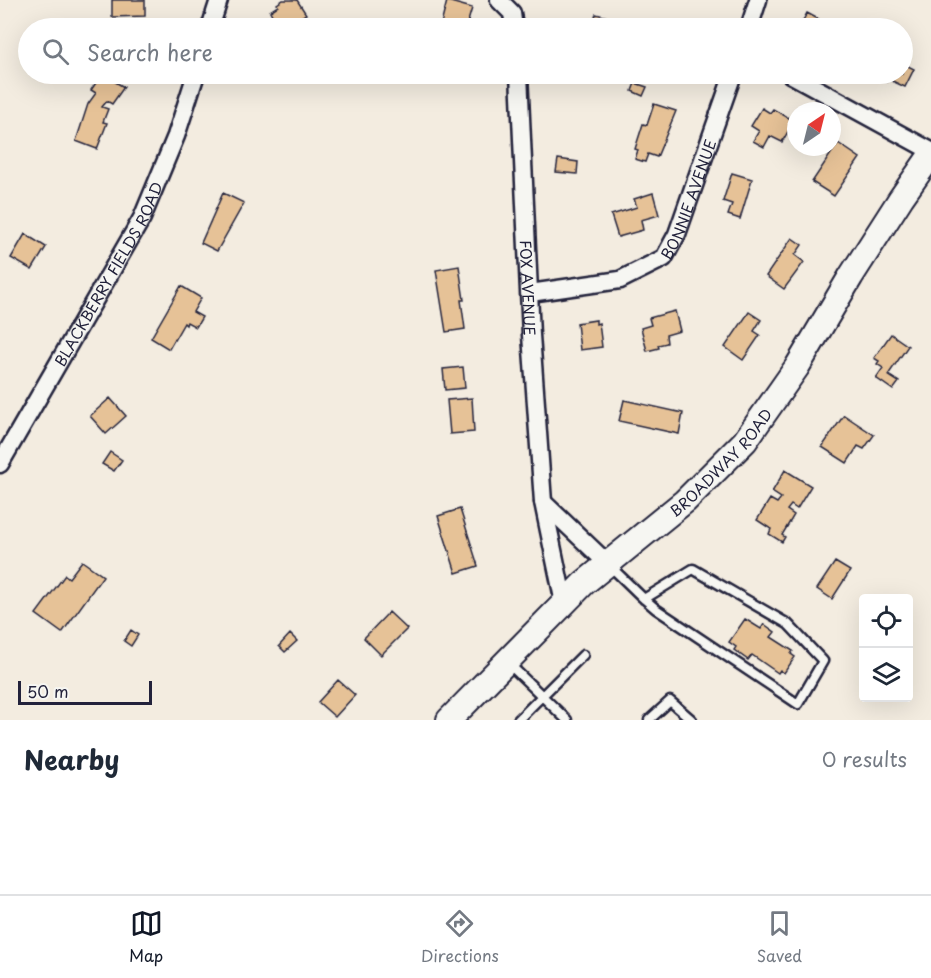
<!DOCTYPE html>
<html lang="en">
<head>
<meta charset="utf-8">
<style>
	:root { --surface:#fff; --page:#f2f2f3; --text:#1f2937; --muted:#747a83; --line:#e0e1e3; --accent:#111827 }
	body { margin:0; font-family:"Playpen Sans",sans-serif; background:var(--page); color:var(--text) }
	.controls { position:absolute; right:18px; bottom:18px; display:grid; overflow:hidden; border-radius:6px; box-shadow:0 6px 24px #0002 }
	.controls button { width:54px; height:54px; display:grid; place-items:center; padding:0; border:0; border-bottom:2px solid var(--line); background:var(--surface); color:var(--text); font:30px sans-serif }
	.compass { position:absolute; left:787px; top:102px; width:54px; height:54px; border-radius:50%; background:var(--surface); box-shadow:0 6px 24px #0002; rotate:35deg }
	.scale { position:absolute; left:18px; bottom:15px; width:134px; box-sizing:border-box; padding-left:6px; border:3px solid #22223b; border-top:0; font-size:16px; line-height:21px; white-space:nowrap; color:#22223b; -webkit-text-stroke:4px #f6f6f2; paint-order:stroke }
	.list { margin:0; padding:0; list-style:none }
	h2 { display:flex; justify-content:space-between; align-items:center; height:78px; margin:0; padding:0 24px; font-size:26px }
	h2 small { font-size:20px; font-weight:400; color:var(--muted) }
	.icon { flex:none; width:33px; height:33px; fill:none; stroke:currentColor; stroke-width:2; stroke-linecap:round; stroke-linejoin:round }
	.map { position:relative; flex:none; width:931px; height:720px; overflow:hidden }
	.search { position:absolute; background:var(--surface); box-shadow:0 6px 24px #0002; left:18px; right:18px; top:18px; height:66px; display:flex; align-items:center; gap:15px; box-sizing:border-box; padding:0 21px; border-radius:33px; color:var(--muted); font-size:22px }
	.sheet { height:174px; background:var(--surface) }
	nav { display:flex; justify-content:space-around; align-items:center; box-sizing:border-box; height:84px; border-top:2px solid var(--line); background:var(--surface); font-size:16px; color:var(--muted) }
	nav a { display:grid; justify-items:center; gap:3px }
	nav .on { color:var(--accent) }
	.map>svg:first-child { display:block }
	.building { fill:#e6c297; stroke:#22223b; stroke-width:1.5 }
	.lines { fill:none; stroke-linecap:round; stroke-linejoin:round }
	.service-casing { stroke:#22223b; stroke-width:13 }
	.minor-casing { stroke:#22223b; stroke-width:21 }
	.secondary-casing { stroke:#22223b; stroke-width:28 }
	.service { stroke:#f6f6f2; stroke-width:8 }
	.minor { stroke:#f6f6f2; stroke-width:16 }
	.secondary { stroke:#f6f6f2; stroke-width:24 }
	.labels { text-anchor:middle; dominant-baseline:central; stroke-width:4.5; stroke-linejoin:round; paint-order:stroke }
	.street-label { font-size:15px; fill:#22223b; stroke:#f6f6f2 }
</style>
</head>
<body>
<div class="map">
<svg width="931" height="720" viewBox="0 0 931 720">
	<rect width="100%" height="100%" fill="#f3ece0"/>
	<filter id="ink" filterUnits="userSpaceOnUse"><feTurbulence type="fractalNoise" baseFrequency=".0167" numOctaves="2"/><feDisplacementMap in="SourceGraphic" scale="12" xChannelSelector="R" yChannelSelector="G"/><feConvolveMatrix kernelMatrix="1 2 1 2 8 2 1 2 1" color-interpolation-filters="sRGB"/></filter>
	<g filter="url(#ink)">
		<path class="building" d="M112,0H145V16L112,17Z
			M283,0H297L306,14L284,28H279L270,11L278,6L277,4Z
			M447,1L472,8L466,28H440Z
			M807,13L833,27V28H799Z
			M596,14L623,21L621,28H592Z
			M902,63L914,69L905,87L888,79L886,82L880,78L881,75L879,74H902Z
			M102,74L124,87L112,104L107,101L102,107L108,109L103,122L107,123L97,149L76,141L88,104L96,93L91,90Z
			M635,83L647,87L643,96L632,91Z
			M654,104L676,111L657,157L648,154L645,162L635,159L638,150L635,149L643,124L647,125Z
			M762,108L770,113L773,109L794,121L782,142L770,136L764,147L753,141L759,131L751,126Z
			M838,143L860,158L834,196L812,182Z
			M558,159L578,162L577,174L556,172Z
			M732,173L752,179L740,219L728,215L732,204L723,201Z
			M223,193L244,203L217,251L201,243Z
			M653,193L659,215L641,220L643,230L618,237L611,215L637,207L634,199Z
			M25,234L46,247L32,270L11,258Z
			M792,238L802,245L795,255L804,262L784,289L766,276Z
			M459,266L464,300H461L465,329L446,332L436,270Z
			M181,286L201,298L193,312L202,317L196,327L187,322L186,325L184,323L169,349L151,338Z
			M675,311L680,331L666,335L667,343L658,345L659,348L647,351L641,328L651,325L649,318Z
			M749,312L761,320L754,331L760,335L743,360L725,347Z
			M596,320V324L599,323L602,347L580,350L577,323Z
			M891,334L908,346L888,375L899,382L893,390L876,378L883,368L877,364L879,361L874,358Z
			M463,367L465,388L445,390L443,369Z
			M110,398L126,416L106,434L90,416Z
			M472,398L474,432L450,434L447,400Z
			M624,400L683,413L679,434L619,421Z
			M844,415L874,435L864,449L858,446L847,463L822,447Z
			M110,452L122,460L114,471L102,464Z
			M785,470L811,486L797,509L791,505L787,510L794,515L782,535L785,537L782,542L769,534L771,529L757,520L770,499L777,503L781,498L772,492Z
			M460,509L478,566L456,573L438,516Z
			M82,561L103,576L62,633L36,614L65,575L69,578Z
			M835,562L850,571L832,599L817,589Z
			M389,612L407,629L381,655L364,638Z
			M745,619L761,629L764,624L775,632L771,637L793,651L791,654L795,657L784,673L780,670L778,673L752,655L748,660L734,650L736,647L729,642Z
			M131,630L138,635L131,646L124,641Z
			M290,634L297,641L285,652L279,646Z
			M338,680L355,695L335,717L318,702Z"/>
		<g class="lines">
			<defs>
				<path id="service" d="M609,565L642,597L656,609L798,704L823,661L788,624L693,569L644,599
					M509,664L567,720
					M518,720L583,655
					M649,720L670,701L692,720"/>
				<g id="minor">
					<path d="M499,0L512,13L514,28"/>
					<path d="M210,28L219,0"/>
					<path d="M749,28L758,0"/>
					<path id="s1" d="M519,74L531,335L543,502L564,603"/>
					<path d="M790,74L931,151"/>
					<path id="s2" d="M530,293L620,280L664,258L677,234L733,74"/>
					<path id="s3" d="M0,464L142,218L176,136L196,74"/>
					<path d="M543,502L608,564"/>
				</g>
				<g id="secondary">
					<path id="s4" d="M449,720L584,583L685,501L745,441L797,367L851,276L901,198L931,155"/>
				</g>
			</defs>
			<use href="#service" class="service-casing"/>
			<use href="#minor" class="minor-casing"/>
			<use href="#secondary" class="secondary-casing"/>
			<use href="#service" class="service"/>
			<use href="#minor" class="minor"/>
			<use href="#secondary" class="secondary"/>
		</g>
	</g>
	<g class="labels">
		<g class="street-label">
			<text stroke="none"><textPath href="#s2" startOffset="204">BONNIE AVENUE</textPath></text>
			<text stroke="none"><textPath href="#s3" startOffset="219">BLACKBERRY FIELDS ROAD</textPath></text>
			<text stroke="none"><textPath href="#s1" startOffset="214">FOX AVENUE</textPath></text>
			<text stroke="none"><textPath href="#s4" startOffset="375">BROADWAY ROAD</textPath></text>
		</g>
	</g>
</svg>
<div class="controls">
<button><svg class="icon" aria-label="locate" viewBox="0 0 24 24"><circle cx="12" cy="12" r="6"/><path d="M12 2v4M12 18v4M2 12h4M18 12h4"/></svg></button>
<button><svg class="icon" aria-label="layers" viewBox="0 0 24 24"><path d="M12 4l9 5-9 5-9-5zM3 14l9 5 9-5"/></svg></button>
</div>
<svg class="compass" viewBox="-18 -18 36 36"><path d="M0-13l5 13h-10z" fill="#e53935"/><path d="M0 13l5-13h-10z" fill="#747a83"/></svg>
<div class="scale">50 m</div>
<div class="search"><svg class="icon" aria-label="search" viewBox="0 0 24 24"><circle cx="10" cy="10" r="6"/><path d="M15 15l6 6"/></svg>Search here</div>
</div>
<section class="sheet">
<h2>Nearby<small>0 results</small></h2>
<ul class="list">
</ul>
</section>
<nav>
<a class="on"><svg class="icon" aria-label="map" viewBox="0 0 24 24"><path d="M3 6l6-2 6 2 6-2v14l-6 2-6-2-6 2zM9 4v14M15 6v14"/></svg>Map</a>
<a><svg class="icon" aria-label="directions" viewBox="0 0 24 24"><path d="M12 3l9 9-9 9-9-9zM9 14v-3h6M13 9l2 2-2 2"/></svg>Directions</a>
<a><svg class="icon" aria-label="saved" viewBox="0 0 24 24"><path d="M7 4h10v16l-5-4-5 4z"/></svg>Saved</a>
</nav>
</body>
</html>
